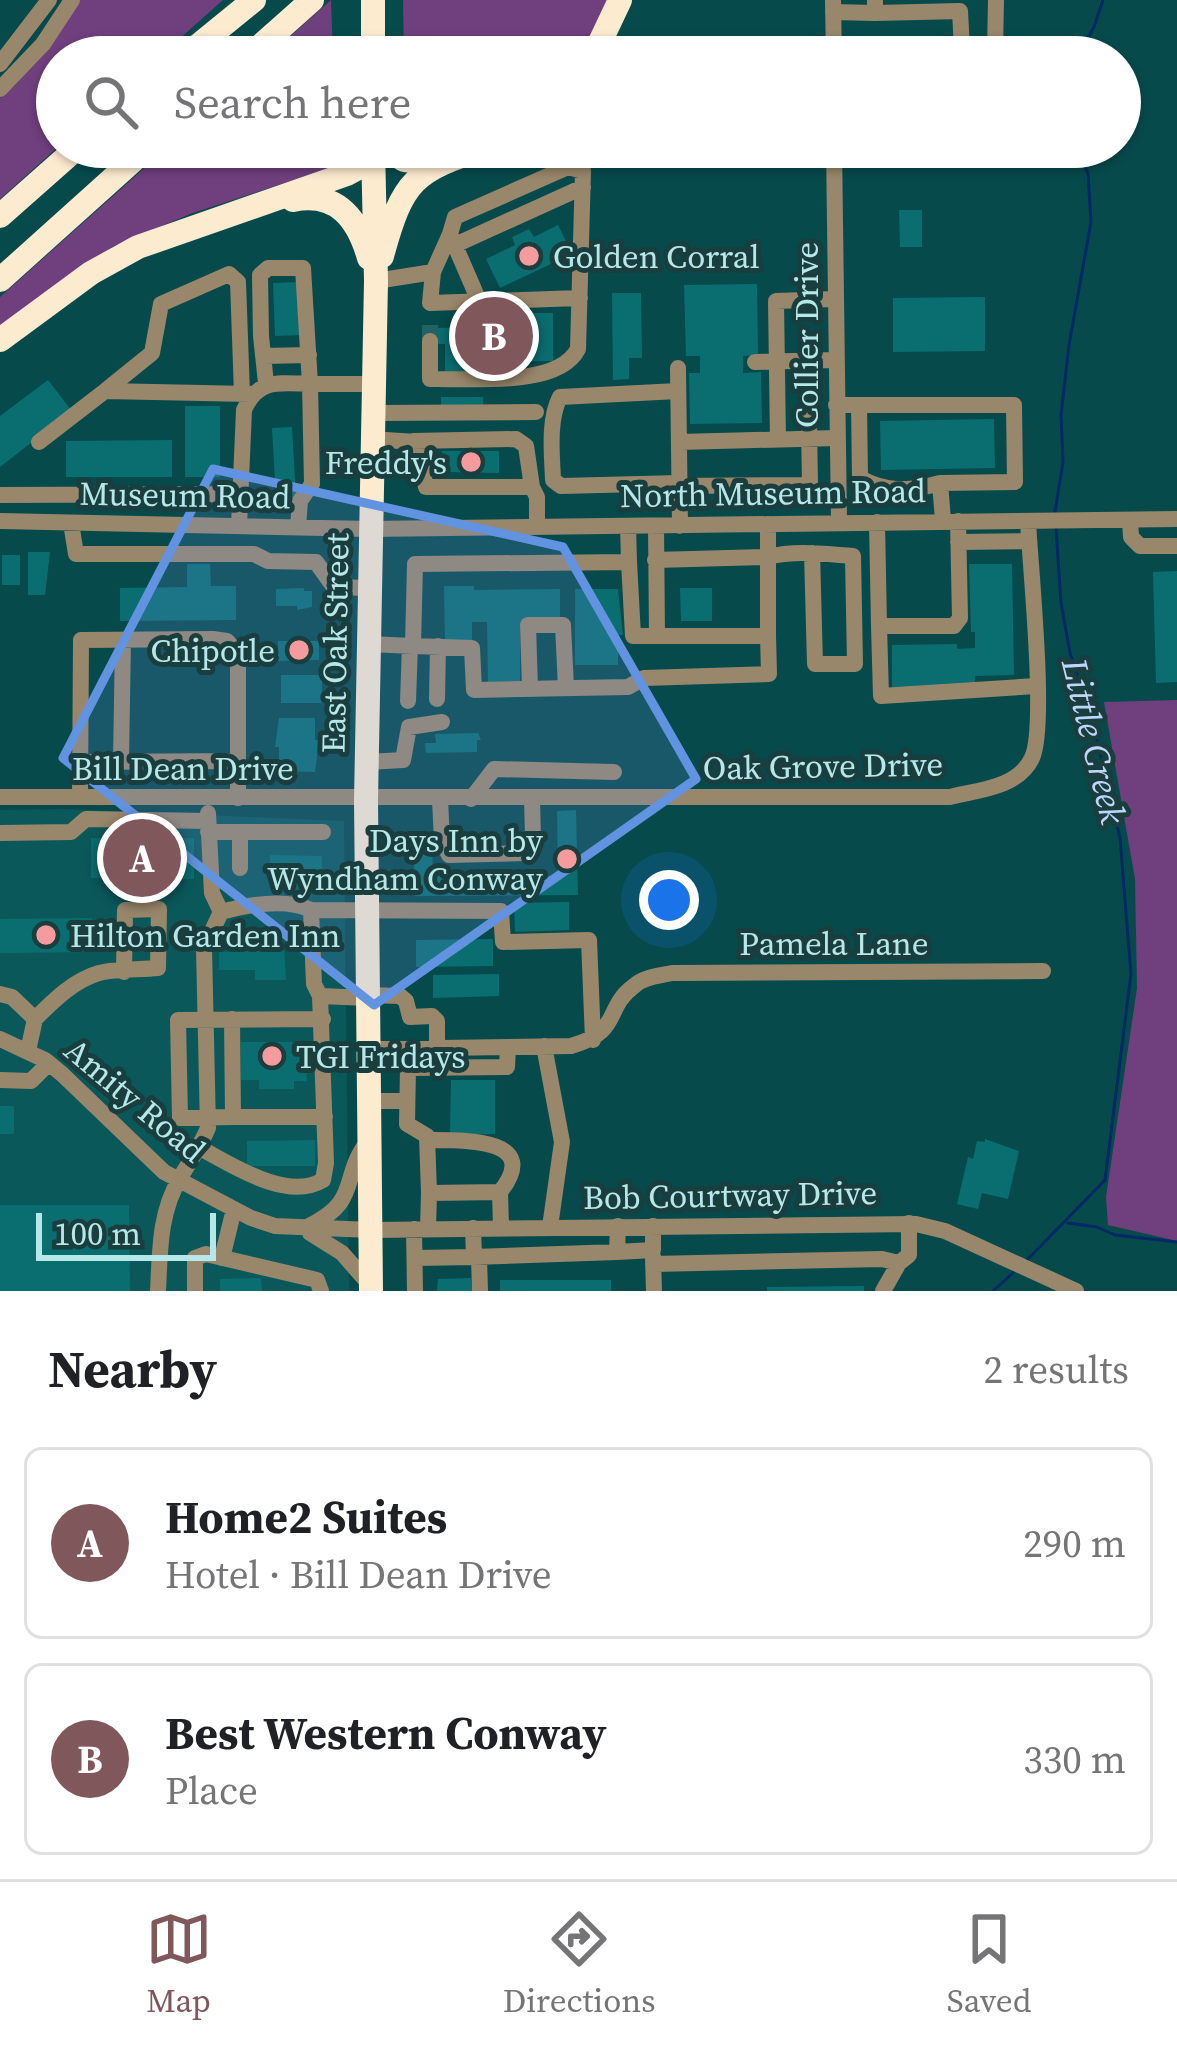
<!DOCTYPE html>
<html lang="en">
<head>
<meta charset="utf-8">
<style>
	:root { --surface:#fff; --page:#f2f2f2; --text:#202124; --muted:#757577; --line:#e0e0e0; --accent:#80585b }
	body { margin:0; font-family:"Source Serif 4",serif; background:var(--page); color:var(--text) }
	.scale { position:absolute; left:36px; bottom:30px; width:180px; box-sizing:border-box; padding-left:12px; border:6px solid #b7e8e9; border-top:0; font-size:33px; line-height:42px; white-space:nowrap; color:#b7e8e9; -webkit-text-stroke:9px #1a3d3e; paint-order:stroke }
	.you { position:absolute; left:669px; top:900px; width:42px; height:42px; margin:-30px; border:9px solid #fff; border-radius:50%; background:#1a73e8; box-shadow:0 0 0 18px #1a73e833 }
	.badge { display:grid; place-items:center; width:78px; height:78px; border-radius:50%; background:var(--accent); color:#fff; font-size:39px; font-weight:700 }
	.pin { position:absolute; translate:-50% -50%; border:6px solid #fff; box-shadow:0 3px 12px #0006 }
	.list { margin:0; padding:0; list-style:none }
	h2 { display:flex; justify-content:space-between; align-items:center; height:156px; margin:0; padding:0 48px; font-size:51px }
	h2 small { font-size:39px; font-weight:400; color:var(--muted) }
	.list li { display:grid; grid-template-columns:78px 1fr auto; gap:36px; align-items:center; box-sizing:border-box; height:192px; margin:0 24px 24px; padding:0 24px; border:3px solid var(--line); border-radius:18px }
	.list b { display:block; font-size:45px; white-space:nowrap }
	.list p { margin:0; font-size:39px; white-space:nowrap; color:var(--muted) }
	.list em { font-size:39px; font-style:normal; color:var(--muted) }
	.icon { flex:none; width:66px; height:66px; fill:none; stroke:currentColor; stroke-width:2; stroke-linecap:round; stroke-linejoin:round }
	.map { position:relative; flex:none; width:1177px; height:1291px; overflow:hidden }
	.search { position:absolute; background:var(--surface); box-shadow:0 3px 9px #0004; left:36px; right:36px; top:36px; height:132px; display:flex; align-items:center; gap:30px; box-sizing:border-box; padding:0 42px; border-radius:66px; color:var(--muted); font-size:45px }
	.sheet { height:588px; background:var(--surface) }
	nav { display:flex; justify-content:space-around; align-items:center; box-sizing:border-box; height:168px; border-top:3px solid var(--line); background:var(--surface); font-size:33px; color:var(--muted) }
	nav a { display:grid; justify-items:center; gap:6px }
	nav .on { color:var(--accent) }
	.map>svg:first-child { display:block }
	.built { fill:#0a585a }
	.green { fill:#6f3f7e }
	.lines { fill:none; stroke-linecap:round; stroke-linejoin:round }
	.stream { stroke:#002965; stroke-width:3 }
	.building { fill:#0a6e71 }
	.minor-tunnel { stroke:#216264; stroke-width:16; stroke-dasharray:16 8; stroke-linecap:butt }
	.minor { stroke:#99876b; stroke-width:16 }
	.highway { stroke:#fdebd0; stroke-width:24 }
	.marked { fill:#6293e0; fill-opacity:0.2; stroke:#6293e0; stroke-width:9; stroke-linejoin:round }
	.poi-dot { fill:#f59b9e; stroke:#1a3d3e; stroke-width:4.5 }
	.labels { text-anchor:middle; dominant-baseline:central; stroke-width:10; stroke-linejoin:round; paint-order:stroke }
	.poi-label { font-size:33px; fill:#b7e8e9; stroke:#1a3d3e; text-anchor:start }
	.street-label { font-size:33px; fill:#b7e8e9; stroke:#1a3d3e }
	.water-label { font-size:36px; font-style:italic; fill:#bdd6fa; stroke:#1a3d3e }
</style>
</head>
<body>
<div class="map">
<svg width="1177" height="1291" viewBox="0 0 1177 1291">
	<rect width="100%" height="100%" fill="#074a4c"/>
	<path class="built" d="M66,809L344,821L349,1291H0V810Z"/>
	<path class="green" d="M79,0H223L159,57H57L58,147L0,199V98L15,85Z
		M331,0L333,57H267Z
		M403,0H610L582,57H404Z
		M168,147H335L342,164L190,214L114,246L0,329V297Z
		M1177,700V1241L1108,1225L1106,1197L1137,988L1135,879L1104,702Z"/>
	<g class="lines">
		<path class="stream" d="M1077,57L1094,27L1103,0
			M1055,512L1063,462L1061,415L1069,345L1091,222L1088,174L1078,147
			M1068,1223L1097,1227L1115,1235L1177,1242
			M1025,1262L1105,1180L1131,974L1120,838L1093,723L1070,653L1061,603L1056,528
			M993,1291L1014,1272"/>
	</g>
	<path class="building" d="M697,49H717V57H697Z
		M899,210H922V247H900Z
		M558,225L572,254L500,288L486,259L515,245L512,237L529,229L534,237Z
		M300,282L302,335L275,336L273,283Z
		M757,284L758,355L743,356V373L761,372L762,423L690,424L689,373H700V356H686L684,285Z
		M612,293H641L642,358H629V379L613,380Z
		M985,297V351L893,352V298Z
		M531,313H553V361L468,362V374H445V344H436V328L531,325Z
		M48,380L72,411L0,467V416Z
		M441,397H483V409H441Z
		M185,406H220V477H185Z
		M994,419L995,468L881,470L880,421Z
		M292,427L296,498L276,499L272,428Z
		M172,440V477H66V441Z
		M442,451H499V473L442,472Z
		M28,552H50L45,595H28Z
		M2,555H20V585H2Z
		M187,564H210L211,586H236V620L120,621V588L187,587Z
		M969,564H1012L1014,675L975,676V686L892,688V645L957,644V649L975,648V632H971Z
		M1177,571V682L1156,683L1153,572Z
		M444,586H474V590L560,589V622L520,623V681L488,682L487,622H472V641H445Z
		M304,588V591H312V607L297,610V606H276V589Z
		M680,588H712V621H681Z
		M575,589H618L623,635H618V665H575Z
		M278,641H319V660L278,661Z
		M281,675H322V703H281Z
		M279,718H315V740H319L315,772L279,771V747H275Z
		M435,734L478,733L481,740H477V752L426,753L425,743H436Z
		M576,810L578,895L415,896L413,842L424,840L432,842L433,876H558L557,811Z
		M91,838H194V879L91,878Z
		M270,855L322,856V886L269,885Z
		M569,902V930L515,932L514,903Z
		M92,918V952L0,953V919Z
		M493,939V966L416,967V940Z
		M255,946H284L286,980H255V970H219V952L255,951Z
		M499,974V996L433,998V975Z
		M241,1042H303L307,1081H294V1089H259V1080H241Z
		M451,1080H495V1134L450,1135Z
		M0,1106H14V1134H0Z
		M985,1139L1019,1151L1008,1199L982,1193L978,1209L957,1204L968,1157L973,1159L977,1141L985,1142Z
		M315,1140V1166H247V1141Z
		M0,1205H129L130,1291H0Z
		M261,1278L262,1291H220V1279Z
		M471,1278L472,1291H437L438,1279Z
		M500,1280H611V1291H500Z
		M864,1286V1291H767V1287Z"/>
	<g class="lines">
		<path class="minor-tunnel" d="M430,341V319"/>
		<path class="minor" d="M833,0L834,57
			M833,12L875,13V0
			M875,13L960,11L962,49L995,50L996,0
			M0,64L49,0
			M0,89L43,44L72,0
			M834,147L839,522
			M455,245L583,187
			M433,272L450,234L479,301
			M376,281L433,272L430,303L580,298
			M430,341V379C470,378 558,388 578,349L583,171L568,167L455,217L450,234
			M263,356L309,355
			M755,362L836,360
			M678,368L680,526
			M266,383L261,336L260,275L268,268H303L310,384H373
			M105,391L152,353L161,304L229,274L238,282L242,394
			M678,391L560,397C548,420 552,454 553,480L561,486L679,483
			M836,405H1014L1015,482L940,483L943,520
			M859,405L860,478C886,493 912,491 940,483
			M372,413L536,412
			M371,439L416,442L426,487H532L537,497V526
			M778,440L776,301L835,299
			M413,441L516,439L526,446L532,487
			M39,442L105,391L250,394
			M679,442L836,438
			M679,486L810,485L808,361
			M0,495L240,494
			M1130,520L1131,537L1140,546H1177
			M0,521L369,529L1177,519
			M877,522L879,626H954L960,618L958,521
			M71,523L76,554H254L268,561L316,562L334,587L368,588
			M239,526L244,410C258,378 279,383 310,384L312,484L300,501L298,527
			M628,526L629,562
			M656,526L657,636H768V524
			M958,542L1029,541
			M655,560L768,557C795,550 824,554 853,556L855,664H815L812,553
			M879,626L881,696L1036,686
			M368,644L413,646L415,564L629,562L633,636H657
			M413,646L472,648L474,690L628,687L644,678L769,674L768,636
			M530,689L528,625H563L566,688
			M437,699L438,646
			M408,701L410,645
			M81,762L238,761
			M121,762L123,640
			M367,762L403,760L409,727L442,722
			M0,797H950C978,790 1018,788 1032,758C1047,726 1030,565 1028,521
			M80,797L81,640L213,639L227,641L238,654V798
			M440,799L442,841L449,855L526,853L533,839L532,799
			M471,799L494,769L614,772
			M208,813L212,893L221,912
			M208,832H323
			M0,833L71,832L86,819L208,821
			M240,868V832
			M311,910L501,911L503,942L589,940L593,1040
			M0,994L12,997L35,1019L28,1051
			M368,995L400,996L406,1001L410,1017L432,1016L437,1021V1048
			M35,1019C53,1001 74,980 99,973C115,968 140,970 158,968L159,909L125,910L124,972
			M232,1019L233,1117H325
			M0,1039L45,1060L62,1074L164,1172L251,1218L275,1226L371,1230L916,1224L945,1231L1076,1291
			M544,1046L562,1142L550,1227
			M368,1049L571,1046C623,1031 603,1009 634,986C644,977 659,976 672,973L1043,971
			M0,1080L31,1081L49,1063
			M369,1101H406
			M233,1117L180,1118L178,1020L323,1019
			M427,1140C460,1140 544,1137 500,1192
			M200,1148C232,1165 287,1202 323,1180L326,1163L320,996
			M429,1193L427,1136L407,1124L408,1068L507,1067L508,1047
			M307,1227C363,1201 339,1176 369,1140
			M414,1229L415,1291
			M428,1229L429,1193L500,1192L501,1228
			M310,1233L342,1253L370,1285
			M617,1252L653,1250V1226
			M474,1257L617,1252L618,1226
			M479,1257L480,1291
			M653,1257L654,1291
			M222,1258L234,1209
			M415,1258L474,1257L473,1228
			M653,1264L882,1259L899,1263L909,1255V1223
			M158,1291C160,1252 159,1213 180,1178C190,1161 200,1147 208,1128L204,948L221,912C247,905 286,898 311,910L314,984L320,996L368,998
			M195,1291V1258L206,1254L317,1280L321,1291
			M883,1291L899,1263"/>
		<path class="highway" d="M373,0V57
			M184,57L254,0
			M248,57L312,0
			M593,57L620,0
			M382,147L404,160L438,163
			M293,200C337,191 358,219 369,258
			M0,216L78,147
			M382,256C403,179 414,171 487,147
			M0,280L148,147
			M0,340L91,273L138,247L347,174L360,167L373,154
			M371,1291L366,800L376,281L373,147"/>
	</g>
	<path class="marked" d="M213,469L563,547L696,779L374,1005L63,758Z"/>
	<g class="poi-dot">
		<circle cx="529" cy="256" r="12"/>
		<circle cx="471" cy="462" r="12"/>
		<circle cx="299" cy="650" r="12"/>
		<circle cx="567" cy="859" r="12"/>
		<circle cx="46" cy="935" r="12"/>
		<circle cx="272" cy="1056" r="12"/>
	</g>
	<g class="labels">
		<g class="poi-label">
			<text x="553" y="256">Golden Corral</text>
			<text x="447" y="462" text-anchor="end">Freddy's</text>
			<text x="275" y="650" text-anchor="end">Chipotle</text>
			<text x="543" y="840" text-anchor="end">Days Inn by<tspan x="543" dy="38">Wyndham Conway</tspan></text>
			<text x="70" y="935">Hilton Garden Inn</text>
			<text x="296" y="1056">TGI Fridays</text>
		</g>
		<g class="street-label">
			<text transform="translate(806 335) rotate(-90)">Collier Drive</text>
			<text transform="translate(773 493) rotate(-1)">North Museum Road</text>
			<text transform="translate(185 495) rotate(1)">Museum Road</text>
			<text transform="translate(335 643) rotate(-89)">East Oak Street</text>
			<text transform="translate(823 766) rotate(-1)">Oak Grove Drive</text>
			<text x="183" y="768">Bill Dean Drive</text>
			<text x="834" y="943">Pamela Lane</text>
			<text transform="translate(135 1100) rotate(40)">Amity Road</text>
			<text transform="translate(730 1195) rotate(-1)">Bob Courtway Drive</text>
		</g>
		<g class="water-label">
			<text transform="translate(1094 741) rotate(76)">Little Creek</text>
		</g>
	</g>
</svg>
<div class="scale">100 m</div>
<div class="you"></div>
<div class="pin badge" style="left:142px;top:858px">A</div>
<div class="pin badge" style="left:494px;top:336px">B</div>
<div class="search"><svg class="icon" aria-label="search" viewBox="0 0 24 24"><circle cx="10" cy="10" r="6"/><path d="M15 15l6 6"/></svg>Search here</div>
</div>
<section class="sheet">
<h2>Nearby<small>2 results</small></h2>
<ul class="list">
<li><span class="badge">A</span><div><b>Home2 Suites</b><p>Hotel · Bill Dean Drive</p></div><em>290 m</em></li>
<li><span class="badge">B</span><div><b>Best Western Conway</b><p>Place</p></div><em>330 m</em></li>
</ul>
</section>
<nav>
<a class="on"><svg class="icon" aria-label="map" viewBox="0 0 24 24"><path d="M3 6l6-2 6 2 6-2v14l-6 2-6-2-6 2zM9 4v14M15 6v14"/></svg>Map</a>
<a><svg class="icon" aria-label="directions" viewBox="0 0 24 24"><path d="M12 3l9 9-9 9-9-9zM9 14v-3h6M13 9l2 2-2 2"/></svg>Directions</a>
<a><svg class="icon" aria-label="saved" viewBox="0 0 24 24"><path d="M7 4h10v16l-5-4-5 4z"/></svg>Saved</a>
</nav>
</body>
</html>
